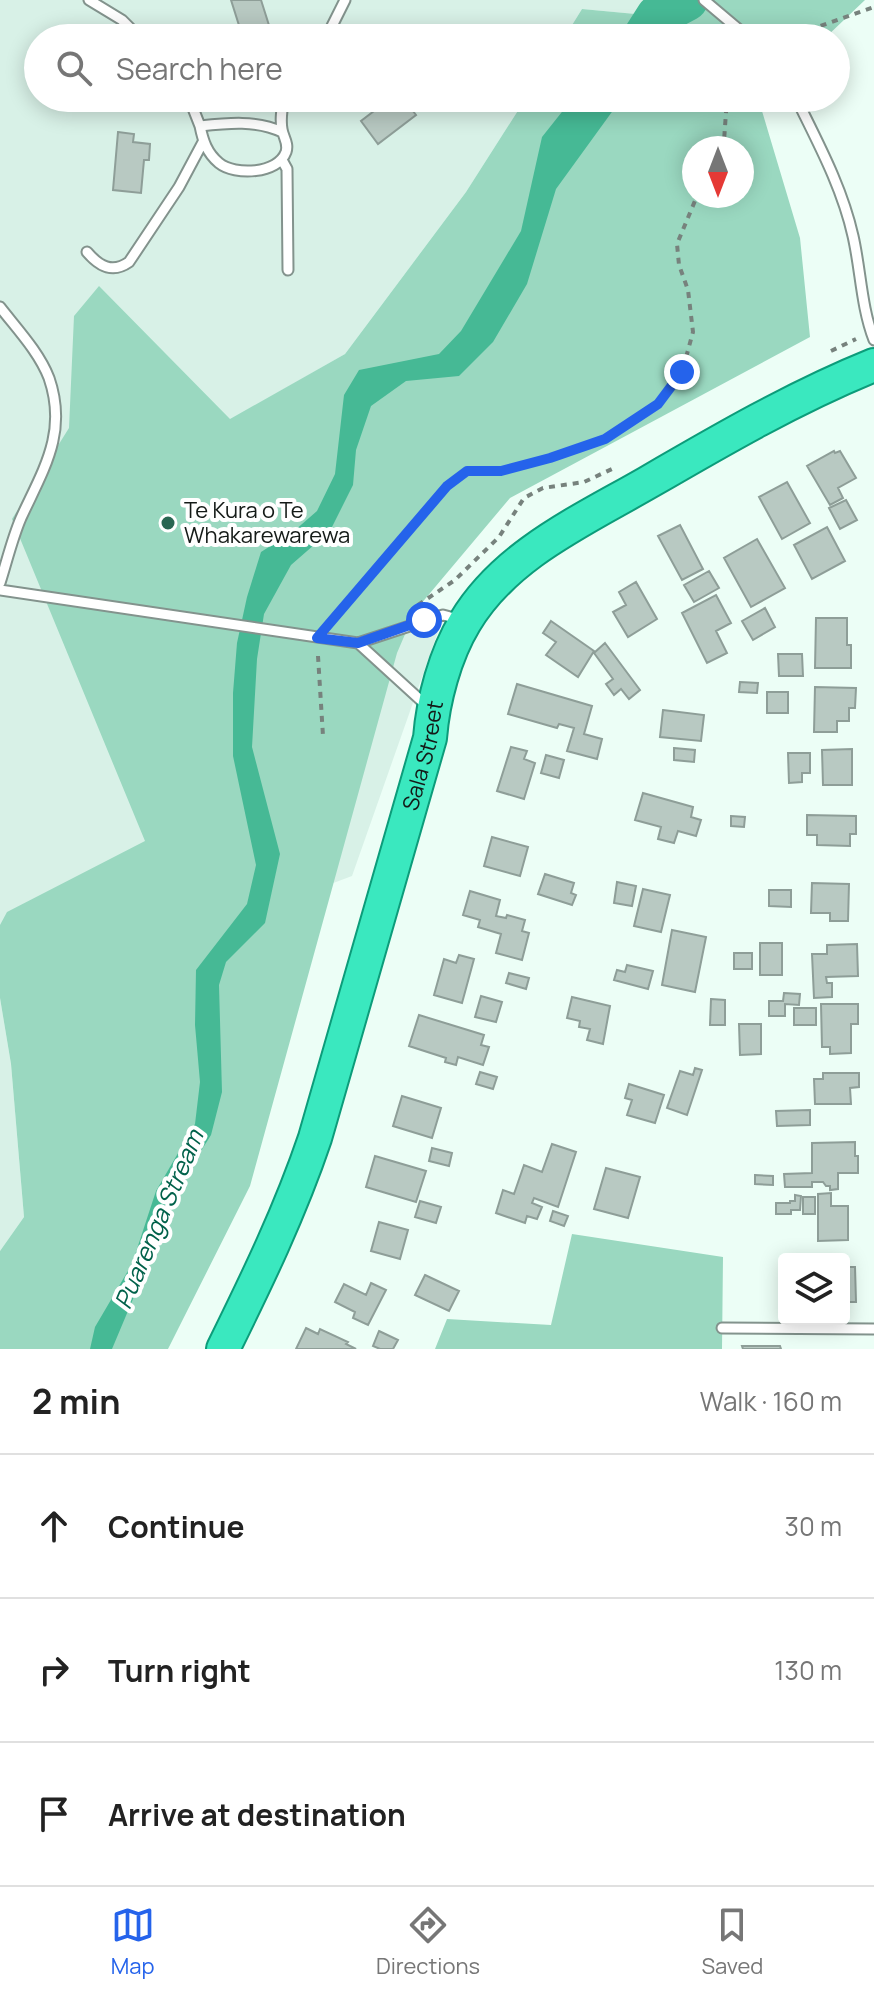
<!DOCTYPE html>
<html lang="en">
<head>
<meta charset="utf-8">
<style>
	:root { --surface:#fff; --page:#f6f6f6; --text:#222; --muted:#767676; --line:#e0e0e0; --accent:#2563eb }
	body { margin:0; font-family:Manrope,sans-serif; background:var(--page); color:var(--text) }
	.controls { position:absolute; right:24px; bottom:24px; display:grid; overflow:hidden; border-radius:8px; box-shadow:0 4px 20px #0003 }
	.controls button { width:72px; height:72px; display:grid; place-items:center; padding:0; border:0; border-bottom:2px solid var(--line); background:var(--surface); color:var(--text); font:40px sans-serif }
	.compass { position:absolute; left:682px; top:136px; width:72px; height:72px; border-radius:50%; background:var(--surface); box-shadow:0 4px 20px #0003; rotate:180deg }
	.stop { position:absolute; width:24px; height:24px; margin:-18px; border:6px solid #2563eb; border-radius:50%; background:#fff }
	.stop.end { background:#2563eb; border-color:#fff; box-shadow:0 2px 8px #0008 }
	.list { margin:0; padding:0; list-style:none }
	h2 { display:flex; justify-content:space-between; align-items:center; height:104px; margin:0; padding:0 32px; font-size:34px }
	h2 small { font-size:26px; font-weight:400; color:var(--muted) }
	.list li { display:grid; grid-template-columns:52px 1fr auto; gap:24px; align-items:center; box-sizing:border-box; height:144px; padding:0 32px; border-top:2px solid var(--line) }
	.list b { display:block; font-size:30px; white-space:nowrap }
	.list em { font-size:26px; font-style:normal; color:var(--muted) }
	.icon { flex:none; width:44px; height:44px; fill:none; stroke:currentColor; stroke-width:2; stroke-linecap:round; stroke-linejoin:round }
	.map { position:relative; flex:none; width:874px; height:1349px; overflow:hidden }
	.search { position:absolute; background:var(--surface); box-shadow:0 4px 20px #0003; left:24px; right:24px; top:24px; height:88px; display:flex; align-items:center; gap:20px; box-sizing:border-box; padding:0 28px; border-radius:44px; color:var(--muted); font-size:30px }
	.sheet { height:536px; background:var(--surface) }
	nav { display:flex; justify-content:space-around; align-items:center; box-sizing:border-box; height:112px; border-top:2px solid var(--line); background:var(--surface); font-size:22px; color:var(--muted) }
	nav a { display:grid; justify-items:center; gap:4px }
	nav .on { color:var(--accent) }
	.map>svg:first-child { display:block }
	.built { fill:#d8f1e7 }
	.green { fill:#9ad8c0; fill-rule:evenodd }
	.water { fill:#46b995 }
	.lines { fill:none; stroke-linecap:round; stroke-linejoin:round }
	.river { stroke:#46b995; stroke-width:42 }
	.building { fill:#b8c9c2; stroke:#8e9e98; stroke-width:2 }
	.service-casing { stroke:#83938d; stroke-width:13 }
	.trunk-casing { stroke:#0c9c7a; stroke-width:36 }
	.path { stroke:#77827d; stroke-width:4; stroke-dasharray:6 6; stroke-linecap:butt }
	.service { stroke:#fff; stroke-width:9 }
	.trunk { stroke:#3ae8bf; stroke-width:32 }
	.route { stroke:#2563eb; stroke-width:10 }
	.poi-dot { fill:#296652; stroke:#fff; stroke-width:3 }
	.labels { text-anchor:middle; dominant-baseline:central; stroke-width:8; stroke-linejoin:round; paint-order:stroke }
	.poi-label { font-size:22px; fill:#141a17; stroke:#fff; text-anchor:start }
	.street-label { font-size:22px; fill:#141a17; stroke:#fff }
	.water-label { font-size:24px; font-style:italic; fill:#00614a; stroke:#fff }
</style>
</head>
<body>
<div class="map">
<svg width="874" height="1349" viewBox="0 0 874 1349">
	<rect width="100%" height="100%" fill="#ecfef6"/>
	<path class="built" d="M0,0H687L657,16L582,9L564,38H38V98H526L466,192L345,354L230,420L440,626L352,876L187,938L0,978Z
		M0,998L11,1064L24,1217L0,1251Z"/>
	<path class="green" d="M687,0H865L825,38H564L582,9L657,16Z
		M526,98H761L759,101L800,238L810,337L510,498L415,611L397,653L250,1186L168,1349H0V1251L24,1217L11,1064L0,998V925L7,912L145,841L12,519L69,428L74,316L99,286L230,419L345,354L466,192ZM694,148H742V196H694Z
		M572,1234L723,1257L722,1349H435L447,1319L551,1325Z"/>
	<path class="water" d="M573,98H622L556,189L527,284L493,342L459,376L406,381L371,406L356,450L353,485L330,531L291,565L264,614L257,659L252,747L280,854L265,923L226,962L219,985L222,1092L211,1135L167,1205L141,1280L112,1349H90L95,1327L132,1264L156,1191L195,1124L200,1082L195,1025L196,970L247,904L256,865L233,756V693L237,643L247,597L261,552L294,531L317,511L335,474L344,395L359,370L439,354L461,331L521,231L542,137Z"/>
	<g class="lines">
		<path class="river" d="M643,38L657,16L687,0"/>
	</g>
	<path class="building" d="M231,0H261L273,38H243Z
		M391,98H403L416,115L378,144L361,121Z
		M118,132L134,134L133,142L150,144L149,160H144L141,193L113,190Z
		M834,451L835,453L840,451L856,478L838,488L843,498L830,505L807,466Z
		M787,482L810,523L782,539L759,497Z
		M846,500L857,520L840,529L829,508Z
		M680,525L703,569L682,580L658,536Z
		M827,527L845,561L812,579L794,545Z
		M757,539L785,588L751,607L724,558Z
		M709,571L719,588L694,602L684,585Z
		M636,582L657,619L628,637L613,612L626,605L619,592Z
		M716,595L731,623L716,631L727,653L707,663L682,613Z
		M765,608L775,627L753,640L742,621Z
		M816,618H847V645H851V668H815Z
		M551,621L594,651L578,677L546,655L556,642L543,633Z
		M605,643L640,690L629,699L621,689L614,695L606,684L613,679L594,653Z
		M778,654H802L803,676H779Z
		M740,682L758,683L757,693L739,692Z
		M517,684L592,706L584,734L602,739L597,759L567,751L574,728L559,724L557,728L508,714Z
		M815,687L856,688L855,708H849V721H837V732H814Z
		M767,692H788V713H767Z
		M663,710L704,715L701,741L660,737Z
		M511,747L527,751L524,759L535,763L524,799L497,791Z
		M674,748L695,750L694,762L674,760Z
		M852,749V785H823L822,750Z
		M788,753H810V773H802V782L789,783Z
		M546,755L564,760L559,778L541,773Z
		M643,793L693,807L691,817L701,820L696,836L678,831L674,843L658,839L661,827L635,820Z
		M807,815L856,816V834H850V846L817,845V835H807Z
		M731,816L745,817L744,827L731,826Z
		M492,837L528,847L520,876L484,866Z
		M545,874L574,883L571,893L576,895L572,905L538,894Z
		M617,882L636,886L632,906L614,903Z
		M812,883L849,884L848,921H830V913H811Z
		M643,889L670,895L661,932L634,926Z
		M769,890H791V907L769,906Z
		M470,891L500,900L496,916L506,918L507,915L525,920L522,931L529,933L522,960L496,953L501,934L478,927L480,920L463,915Z
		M672,930L706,937L695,992L662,985Z
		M760,943H782V975H760Z
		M857,944L858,976L826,977L827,983H832V997L814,998L812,954H827V945Z
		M734,953H752V969H734Z
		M459,955L474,959L462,1003L434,995L444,959L456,963Z
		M627,965L653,971L648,989L614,980L617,970L625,972Z
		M509,973L529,978L526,989L506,983Z
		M784,993L800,994L799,1005L785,1004V1016H769V1001H783Z
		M481,996L502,1002L496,1022L475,1017Z
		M572,997L610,1006L603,1044L587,1040L590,1029L579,1027L580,1021L567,1018Z
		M711,999L725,1000V1025H710Z
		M821,1004H858V1024H851V1053L830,1054V1047H822Z
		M794,1008H816V1025H794Z
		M419,1015L484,1035L481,1045L489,1047L483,1065L458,1057L456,1065L445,1062L446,1058L409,1046Z
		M739,1024H761V1054L740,1055Z
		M695,1068L702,1070L687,1115L667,1108L680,1071L693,1075Z
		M480,1072L497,1077L493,1089L476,1084Z
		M823,1073H859V1087L850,1088L851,1104H815L814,1079H823Z
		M629,1084L664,1095L655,1123L627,1115L632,1100L625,1098Z
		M402,1096L441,1108L432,1138L393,1126Z
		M810,1110V1125L777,1126L776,1111Z
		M855,1142V1156H858V1173H838V1189L830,1190V1186H826L823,1182H812V1187H785L784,1174L812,1173V1143Z
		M552,1144L576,1152L558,1207L534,1198L532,1203L542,1207L537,1219L527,1216L525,1223L496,1213L503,1190L514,1194L524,1165L542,1172Z
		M432,1148L452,1153L449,1166L429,1161Z
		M375,1156L426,1171L416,1202L366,1187Z
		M606,1168L640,1177L628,1218L594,1209Z
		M755,1175L773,1176V1185L755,1184Z
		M831,1193V1206H848V1240L818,1241V1194Z
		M795,1195L801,1196L800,1210H791V1214H776V1203H790V1201H795Z
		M803,1197H815V1214H803Z
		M420,1201L441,1207L436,1223L415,1217Z
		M553,1211L568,1216L564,1226L550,1221Z
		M379,1222L408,1230L400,1259L371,1251Z
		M844,1267H855L856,1302H844Z
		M425,1275L459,1291L449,1311L415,1295Z
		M371,1283L386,1290L368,1325L353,1318L355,1312L335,1302L344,1284L366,1295Z
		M306,1328L318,1334L320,1329L348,1342L346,1344L356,1349H296Z
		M379,1331L398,1340L393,1349H380L373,1346Z
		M742,1346H780L781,1349H743Z"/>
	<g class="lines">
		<defs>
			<path id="service" d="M89,0L122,20L140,38
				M704,0L749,38
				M326,38L345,0
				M189,98L200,126C228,123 257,120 282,132
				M796,98C818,143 842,187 853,236C861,271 861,306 874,340
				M200,126C203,141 207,153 219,163C235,176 278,174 286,152C289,143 283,137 282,129C280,118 282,109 284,98
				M282,160L287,169L288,270
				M87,252C99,266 112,274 129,262L179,187L203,142
				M0,307C17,329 39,352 49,378C68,433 43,470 21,518C12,539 7,561 0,583
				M0,590L358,643L443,615L458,619
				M358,643L427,706
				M722,1328L874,1329"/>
			<g id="trunk">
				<path id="s1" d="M223,1349C257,1280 290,1212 315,1138L430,738C433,700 445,655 465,622C505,555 581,521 647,483C721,440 795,397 874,365"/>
			</g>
		</defs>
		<use href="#service" class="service-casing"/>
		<use href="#trunk" class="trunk-casing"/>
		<path class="path" d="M761,28H815L874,7
			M720,148L724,141L727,98
			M831,351L856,339
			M418,605L455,580L499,537L524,498L543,488L584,482L612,469
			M330,624L447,486L467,471H501L550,458L605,439L658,404L682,372L693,332L688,290L679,265L677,244L697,196
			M318,656L323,736"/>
		<use href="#service" class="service"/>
		<use href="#trunk" class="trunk"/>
	</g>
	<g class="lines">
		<path class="route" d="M424,620L358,643L317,638L447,486L467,471H501L550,458L605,439L658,404L682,372"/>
	</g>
	<circle class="poi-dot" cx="168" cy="523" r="8"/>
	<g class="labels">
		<g class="poi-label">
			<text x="184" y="510">Te Kura o Te<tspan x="184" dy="25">Whakarewarewa</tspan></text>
		</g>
		<g class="street-label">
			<text stroke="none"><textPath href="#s1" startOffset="628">Sala Street</textPath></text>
		</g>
		<g class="water-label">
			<text transform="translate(158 1219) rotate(-67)">Puarenga Stream</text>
		</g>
	</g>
</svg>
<div class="controls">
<button><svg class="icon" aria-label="layers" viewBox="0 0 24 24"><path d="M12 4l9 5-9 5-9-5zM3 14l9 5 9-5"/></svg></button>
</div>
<svg class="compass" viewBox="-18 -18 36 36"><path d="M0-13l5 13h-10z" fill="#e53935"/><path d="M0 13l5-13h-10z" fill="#767676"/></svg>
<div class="stop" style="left:424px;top:620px"></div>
<div class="stop end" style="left:682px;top:372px"></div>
<div class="search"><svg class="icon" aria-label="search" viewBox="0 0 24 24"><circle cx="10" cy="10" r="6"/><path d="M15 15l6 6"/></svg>Search here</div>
</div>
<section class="sheet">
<h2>2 min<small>Walk · 160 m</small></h2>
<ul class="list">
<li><svg class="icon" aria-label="ahead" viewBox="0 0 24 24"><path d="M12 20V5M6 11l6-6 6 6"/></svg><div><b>Continue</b></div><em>30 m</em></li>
<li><svg class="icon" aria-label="right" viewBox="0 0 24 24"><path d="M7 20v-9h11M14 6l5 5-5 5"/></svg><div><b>Turn right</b></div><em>130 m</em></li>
<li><svg class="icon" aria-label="arrive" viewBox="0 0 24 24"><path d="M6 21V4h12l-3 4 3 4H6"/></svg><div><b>Arrive at destination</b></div></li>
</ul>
</section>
<nav>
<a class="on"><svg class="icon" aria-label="map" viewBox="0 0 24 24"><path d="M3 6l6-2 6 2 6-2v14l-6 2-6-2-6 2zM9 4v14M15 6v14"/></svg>Map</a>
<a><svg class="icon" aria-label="directions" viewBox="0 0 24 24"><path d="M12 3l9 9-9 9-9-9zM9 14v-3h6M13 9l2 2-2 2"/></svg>Directions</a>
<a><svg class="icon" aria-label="saved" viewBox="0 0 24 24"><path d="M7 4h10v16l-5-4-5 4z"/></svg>Saved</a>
</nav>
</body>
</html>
